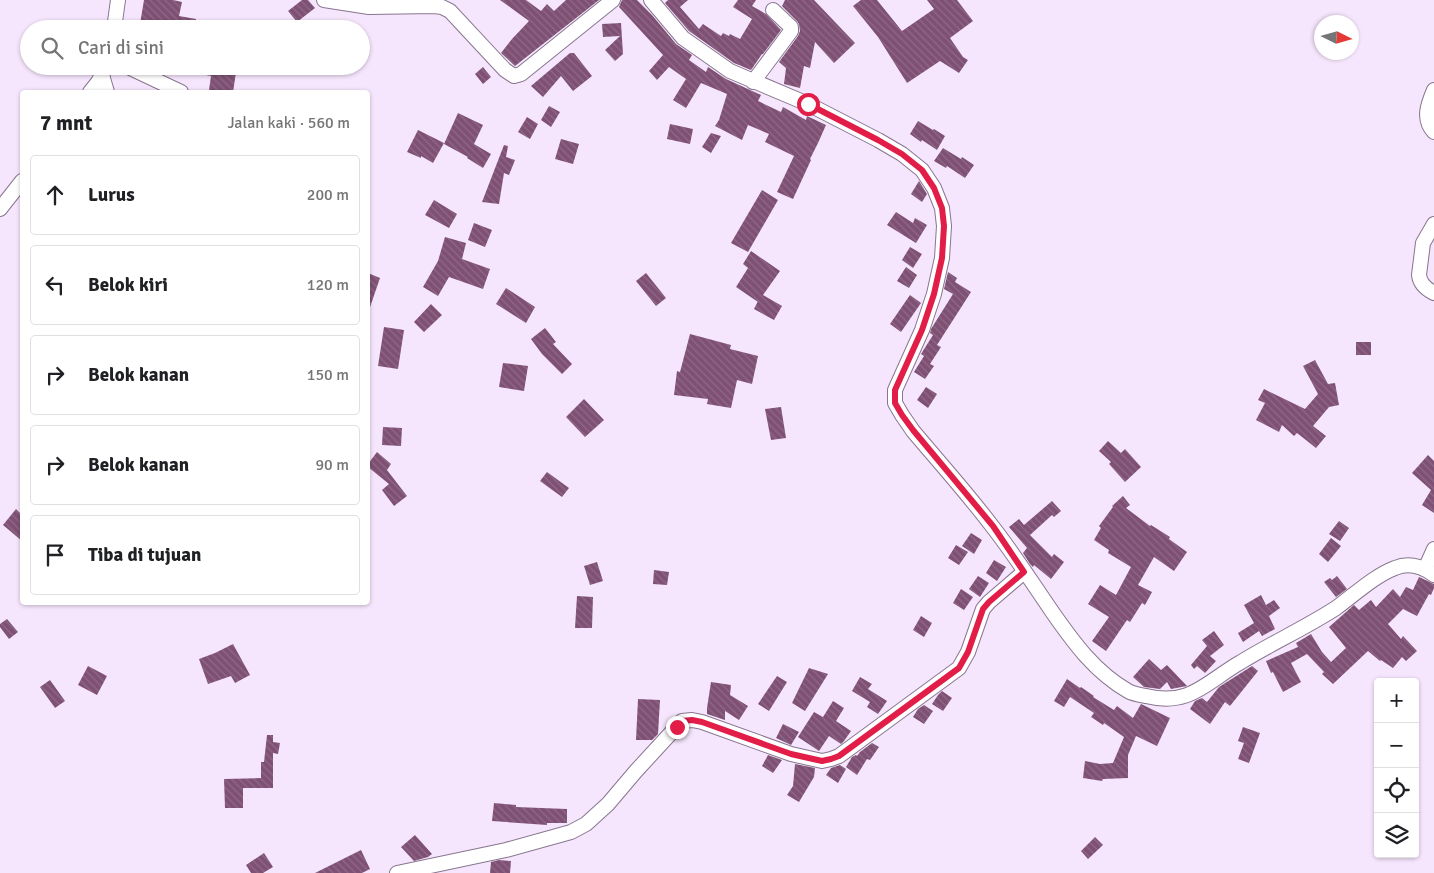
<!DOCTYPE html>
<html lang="id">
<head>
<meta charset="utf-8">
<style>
	:root { --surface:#fff; --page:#f6f6f6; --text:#202124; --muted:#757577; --line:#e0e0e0 }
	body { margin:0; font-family:Signika,sans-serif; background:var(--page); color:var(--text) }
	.controls { position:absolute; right:15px; bottom:15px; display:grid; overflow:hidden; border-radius:5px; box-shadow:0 1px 4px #0004 }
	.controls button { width:45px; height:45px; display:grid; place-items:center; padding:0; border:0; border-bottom:1px solid var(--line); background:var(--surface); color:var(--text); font:25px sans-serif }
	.compass { position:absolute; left:1314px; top:15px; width:45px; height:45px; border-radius:50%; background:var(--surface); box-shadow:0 1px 4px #0004; rotate:95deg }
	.stop { position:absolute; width:15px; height:15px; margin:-11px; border:4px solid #e11d48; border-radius:50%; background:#fff }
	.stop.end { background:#e11d48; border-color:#fff; box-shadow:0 1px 5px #0008 }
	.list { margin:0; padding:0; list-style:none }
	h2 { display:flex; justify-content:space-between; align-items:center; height:65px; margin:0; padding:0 20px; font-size:21px }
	h2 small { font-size:16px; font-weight:400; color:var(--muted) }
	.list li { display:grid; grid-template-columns:32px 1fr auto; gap:15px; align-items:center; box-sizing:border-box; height:80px; margin:0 10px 10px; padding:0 10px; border:1px solid var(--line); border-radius:5px }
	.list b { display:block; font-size:19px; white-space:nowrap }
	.list em { font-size:16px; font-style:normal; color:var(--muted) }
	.icon { flex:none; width:28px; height:28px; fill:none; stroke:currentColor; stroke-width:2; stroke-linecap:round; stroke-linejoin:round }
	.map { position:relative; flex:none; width:1434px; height:873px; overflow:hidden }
	.search { position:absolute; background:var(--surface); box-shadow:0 1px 4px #0004; left:20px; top:20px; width:350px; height:55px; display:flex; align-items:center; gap:12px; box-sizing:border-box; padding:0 18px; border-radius:28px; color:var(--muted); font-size:19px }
	.panel { position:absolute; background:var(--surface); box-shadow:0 1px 4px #0004; left:20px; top:90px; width:350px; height:515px; border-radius:5px }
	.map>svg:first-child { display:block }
	.building { fill:url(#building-back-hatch) }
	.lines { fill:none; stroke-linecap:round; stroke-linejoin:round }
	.minor-casing { stroke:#88768f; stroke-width:16 }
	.minor { stroke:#fff; stroke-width:14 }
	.route { stroke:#e11d48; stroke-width:6 }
</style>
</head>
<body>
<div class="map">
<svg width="1434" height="873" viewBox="0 0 1434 873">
	<defs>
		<pattern id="building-back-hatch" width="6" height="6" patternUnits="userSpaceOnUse" patternTransform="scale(1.25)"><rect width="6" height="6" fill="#7f5074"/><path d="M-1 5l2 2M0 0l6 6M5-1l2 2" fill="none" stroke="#8d6a85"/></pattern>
	</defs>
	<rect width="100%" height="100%" fill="#f6e6fd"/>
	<path class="building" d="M144,0H173L182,2L179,16L196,19L194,29H167L140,24Z
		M302,0H308L315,8L297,22L288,11Z
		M500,0H526L541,11L547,4L554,11L566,0H599L515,66L501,53L512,39L529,21Z
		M622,0H637L652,15L676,44L692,55L689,60L706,72L708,67L726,79L761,95L758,101L781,112L783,107L806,120L807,116L826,125L818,143L810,159L811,160L793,199L777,192L794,156L765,142L769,134L748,125L742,140L715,126L719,120L727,94L701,83L686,108L673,100L686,79L669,67L657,80L649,71L663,55L619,7Z
		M668,0H688L680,7L699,29L703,24L721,36L723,33L729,36L730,34L740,39L752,19L733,7L738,0H756L752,6L766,14L781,30L763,54H762L751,70L734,63L689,31L665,3Z
		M785,0H814L855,43L834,63L815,42L810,68L804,66L800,88L784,84L786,68L779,62L798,36L800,31L799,24L797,21L782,6Z
		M861,0H877L902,31L934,9L927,0H957L973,21L950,38L963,57L968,60L959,73L940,61L907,83L878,37L853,6Z
		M621,23L623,54L615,61L605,50L620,36L603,37L602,24Z
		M570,53H574L592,76L573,91L561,76L543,97L531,86Z
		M186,66H237L233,92L209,90L211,76L186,71Z
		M483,67L491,77L483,84L475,74Z
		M549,106L560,112L551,127L541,120Z
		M458,113L483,125L474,144L491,154L483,168L467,158L468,157L444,144Z
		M527,117L538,124L530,139L518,132Z
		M918,121L933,130L934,129L945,136L937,150L922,140L921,142L910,134Z
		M670,124L693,129L690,144L667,139Z
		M418,130L444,143L433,163L421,156V158L407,152Z
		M711,133L721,136L711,153L702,147Z
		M561,139L579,144L573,164L555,159Z
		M504,145L508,146L506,157L515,160L509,175L504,173L499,204L482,202Z
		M943,148L961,159L962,157L974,165L965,178L947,166L946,168L934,161Z
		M919,181L927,194L922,202L911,194Z
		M762,190L778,200L748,252L731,243Z
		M434,200L457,214L449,228L425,215Z
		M896,212L913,223L915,218L927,225L916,243L887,225Z
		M474,223L492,230L485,247L468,240Z
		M445,237L466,243L462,259L490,269L483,289L449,277L438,296L423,287L438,261Z
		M910,247L922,254L913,268L902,260Z
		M751,251L780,271L763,295L782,306L774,320L754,309L758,301V302L736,287L748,268L743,264Z
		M906,267L917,275L909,288L897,281Z
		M948,272L957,278L955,282L971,292L937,345L941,347L930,364L934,366L925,379L914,372L924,356L921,354L933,335L930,333L931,329L953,294L944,289Z
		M368,273L380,278L369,310H368Z
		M646,273L666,298L656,306L636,281Z
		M506,288L535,307L526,323L496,304Z
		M910,295L921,303L901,332L890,324Z
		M431,304L442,315L424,332L414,322Z
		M384,327L404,330L398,369L378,366Z
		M545,328L556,342L553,344L572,364L562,374L542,354L531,339Z
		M690,334L731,345L730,349L758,356L752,384L737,380L731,408L707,404L708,399L674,395L677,371L680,372Z
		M1356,342H1371V355H1356Z
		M1315,360L1328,384L1335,383L1339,405L1329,407L1313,426L1326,436L1316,448L1297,433L1294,436L1282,425L1279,432L1256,420L1265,403L1258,400L1264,389L1305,409L1318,394L1303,366Z
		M503,363L528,366L524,391L499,387Z
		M926,387L937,394L928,408L917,400Z
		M584,399L604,420L585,437L566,417Z
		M781,407L786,438L771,440L765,409Z
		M383,427L402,428L401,446L382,445Z
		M1108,441L1121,453L1125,449L1141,467L1125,482L1109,464L1111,462L1099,451Z
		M377,452L391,464L387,470L407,496L394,506L382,490L389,484L368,467V464Z
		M1428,455L1434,461V513L1422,505L1431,490L1412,473Z
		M547,472L569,488L562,497L540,481Z
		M1123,496L1130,505L1126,508L1150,526L1151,525L1170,537L1169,539L1187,552L1174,571L1154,557L1138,585L1152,592L1145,605L1142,603L1130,622L1127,620L1106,651L1092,641L1109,617L1088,604L1100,585L1116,595L1131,567L1108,553L1109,550L1094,540L1101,528L1099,526L1113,507L1112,506Z
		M1052,501L1061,511L1054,517L1052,515L1030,535L1052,557L1054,554L1064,562L1051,579L1034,565L1033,567L1030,564L1023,553L1027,548L1009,527L1019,519L1024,525Z
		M16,509L22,515V541L3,525Z
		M1339,521L1349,528L1340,541L1329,534Z
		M971,533L982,540L974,554L962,546Z
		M1331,538L1341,546L1328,562L1319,554Z
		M956,545L968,552L959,565L948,558Z
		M994,560L1006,567L997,581L986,573Z
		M597,562L603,581L590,585L584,566Z
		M654,570L669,572L667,585L653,584Z
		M978,576L989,583L980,597L969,589Z
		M1337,576L1347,589L1336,597L1324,582L1330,578L1332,580Z
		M1419,577L1434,584V588L1431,595L1429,594L1417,616L1403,609L1388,624L1401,639L1403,636L1417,651L1406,661L1402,657L1393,668L1381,660L1380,661L1368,651L1333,684L1322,674L1324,672L1307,654L1291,663L1301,682L1283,692L1273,672L1271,673L1266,661L1298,647L1296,643L1311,634L1322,652L1331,662L1346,648L1329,627L1354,605L1359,610L1371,600L1376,607L1393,589L1400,597L1406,587L1413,590Z
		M961,589L973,597L964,610L953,603Z
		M1261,595L1266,605L1274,600L1280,608L1269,616L1275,629L1262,636L1259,631L1243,642L1238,633L1254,623L1244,605Z
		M577,596L593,597L592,628H575Z
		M921,616L932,623L924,637L913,630Z
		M7,619L18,632L9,639L0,627V624Z
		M1214,631L1224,645L1210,656L1216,661L1205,673L1197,666L1194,669L1191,665L1207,646L1202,640Z
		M233,644L250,675L235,683L231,676L208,684L199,659L215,653Z
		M1149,659L1161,670L1167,665L1187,686L1171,689L1167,682L1160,689L1144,687L1133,677Z
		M88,666L107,676L97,695L78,685Z
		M1252,666L1258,671L1230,706L1225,702L1210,724L1190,709L1195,701L1202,698L1207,702L1219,687Z
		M809,668L828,674L805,711L792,703Z
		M777,676L787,682L769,711L758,704Z
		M860,677L872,684L868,689L887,701L878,714L867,707L870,702L852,691Z
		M1067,679L1080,688L1081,687L1094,696L1093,697L1114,710L1117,706L1133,718L1141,704L1170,718L1157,746L1136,736L1128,755V778L1103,779L1102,781L1083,778L1085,761L1100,764L1113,763L1124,737L1104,723L1103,725L1091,717L1094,713L1070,697L1064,707L1054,701Z
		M50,680L65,701L55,708L40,687Z
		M711,682L731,685L730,695L748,706L739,720L725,711V720L707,714V708Z
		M942,691L952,698L943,711L932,704L938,695Z
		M638,699L660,700L658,734L652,740H636Z
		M833,701L844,708L836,721L851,731L844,741L841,744L829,736L819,751L798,737L814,712L823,717Z
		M924,705L933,711L924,724L913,717L918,709Z
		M783,724L799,732L791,745L776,738Z
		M1243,727L1260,733L1249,763L1238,759L1244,743L1238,741Z
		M267,735H273V742L280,743L278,754L273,753V788H243V808H225L224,779L261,778V762H264Z
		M872,743L879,747L870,760L867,759L857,775L846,767L852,757L856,755L857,756L860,752Z
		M768,755L782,760L773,773L762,766Z
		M795,764L815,768L814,777L799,802L787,795L793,786Z
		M840,765L846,769L838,783L826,775L831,768Z
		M494,803L516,805V807L567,809V823H547V825L492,821Z
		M415,835L432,854L428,857L414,861L401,847Z
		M1095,837L1103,845L1088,859L1081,851Z
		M361,850L370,869L362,873H315Z
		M264,853L273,867L263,873H251L246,865Z
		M499,860L511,861L510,873H490L491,862Z"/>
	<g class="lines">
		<defs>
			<path id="minor" d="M324,0L369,7L434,6L442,7L450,11L505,70L514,76L521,74L613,0
				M651,0L683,38L730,71L808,104L878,140L902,154L922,170L934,188L942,208L944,226L942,258L934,294L922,330L895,390V403L902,415L913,431C939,462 967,493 992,526C1014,554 1033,584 1053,613C1074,643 1095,672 1128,691C1133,694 1140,695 1146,696C1190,707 1206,682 1241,662C1272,643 1305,628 1336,608C1354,595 1374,576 1395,568C1409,562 1423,567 1434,575
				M114,29L118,0
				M126,66L181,92
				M102,75L107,92
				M753,82L791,31V27L773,10
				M1434,90C1428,104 1422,119 1434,132
				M90,92L98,82L107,66
				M0,209L22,181
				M1434,224L1423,243L1419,275C1420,284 1426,289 1434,293
				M1425,569L1434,549
				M397,873L506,850L571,832L586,824L608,804L636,771L682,721L692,720L702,722L791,754L822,761L831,759L839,756L959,668L968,652L983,609L989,602L1024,572"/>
		</defs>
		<use href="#minor" class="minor-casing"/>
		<use href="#minor" class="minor"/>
	</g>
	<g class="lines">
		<path class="route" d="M677,727L682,721L692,720L702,722L791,754L822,761L831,759L839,756L959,668L968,652L983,609L989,602L1024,572L993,526L913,430L902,415L895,403V390L922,330L934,294L942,258L944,226L942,208L934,188L922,170L902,154L878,140L808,104"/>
	</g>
</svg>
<div class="controls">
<button>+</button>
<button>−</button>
<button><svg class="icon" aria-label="locate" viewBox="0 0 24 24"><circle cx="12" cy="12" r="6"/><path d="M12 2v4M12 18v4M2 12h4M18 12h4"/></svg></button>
<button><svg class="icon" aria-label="layers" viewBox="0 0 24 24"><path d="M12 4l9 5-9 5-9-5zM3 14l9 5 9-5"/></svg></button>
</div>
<svg class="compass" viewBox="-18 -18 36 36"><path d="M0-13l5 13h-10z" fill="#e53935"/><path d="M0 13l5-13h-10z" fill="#757577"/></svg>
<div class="stop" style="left:808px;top:104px"></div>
<div class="stop end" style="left:677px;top:727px"></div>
<div class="search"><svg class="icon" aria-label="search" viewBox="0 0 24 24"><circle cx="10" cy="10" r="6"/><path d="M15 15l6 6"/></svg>Cari di sini</div>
<section class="panel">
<h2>7 mnt<small>Jalan kaki · 560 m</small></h2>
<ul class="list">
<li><svg class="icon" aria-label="ahead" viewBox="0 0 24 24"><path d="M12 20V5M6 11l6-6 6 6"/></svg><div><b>Lurus</b></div><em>200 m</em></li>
<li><svg class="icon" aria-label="left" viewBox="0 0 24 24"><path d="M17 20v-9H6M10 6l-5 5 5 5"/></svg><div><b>Belok kiri</b></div><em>120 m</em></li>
<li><svg class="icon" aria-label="right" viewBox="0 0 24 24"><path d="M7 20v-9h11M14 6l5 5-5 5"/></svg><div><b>Belok kanan</b></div><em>150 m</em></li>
<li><svg class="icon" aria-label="right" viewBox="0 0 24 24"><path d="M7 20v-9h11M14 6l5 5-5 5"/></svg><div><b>Belok kanan</b></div><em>90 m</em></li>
<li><svg class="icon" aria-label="arrive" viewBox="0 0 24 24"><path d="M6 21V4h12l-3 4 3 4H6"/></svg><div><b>Tiba di tujuan</b></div></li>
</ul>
</section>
</div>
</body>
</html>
